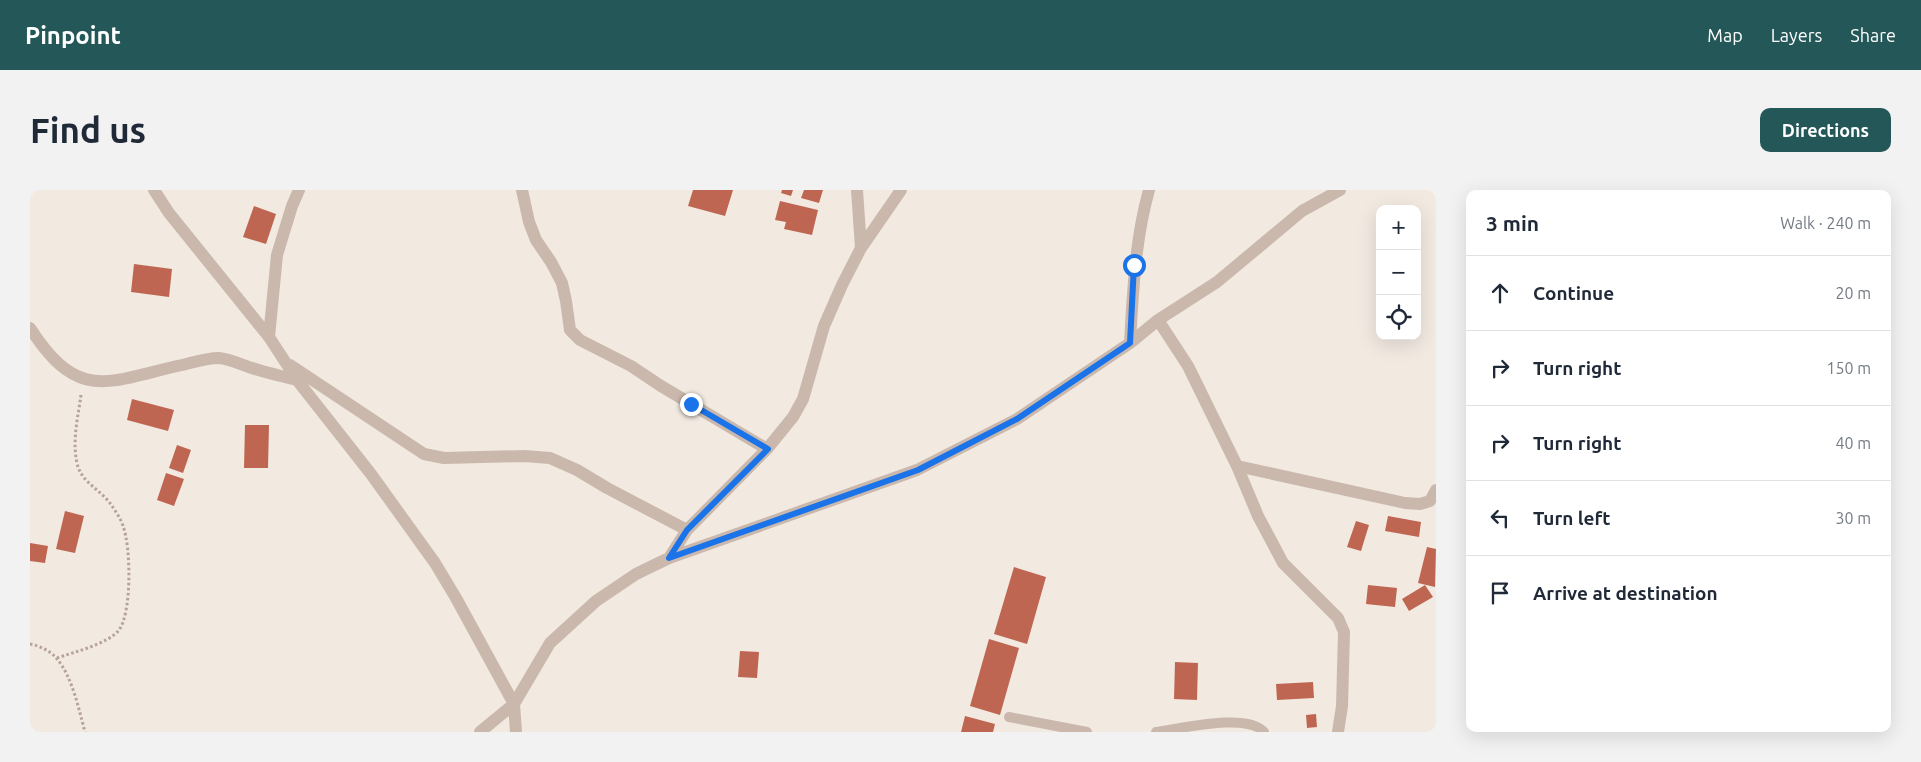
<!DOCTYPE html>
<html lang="en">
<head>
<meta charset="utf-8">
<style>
	:root { --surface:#fff; --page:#f2f2f3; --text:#1f2937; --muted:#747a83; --line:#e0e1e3; --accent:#235758 }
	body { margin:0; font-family:Ubuntu,sans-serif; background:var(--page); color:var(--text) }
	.controls { position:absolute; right:15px; top:15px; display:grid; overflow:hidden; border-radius:10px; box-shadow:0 5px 20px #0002 }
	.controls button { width:45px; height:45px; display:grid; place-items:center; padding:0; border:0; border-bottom:1px solid var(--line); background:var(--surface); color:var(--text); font:25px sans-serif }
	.stop { position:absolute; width:15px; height:15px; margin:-11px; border:4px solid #1a73e8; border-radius:50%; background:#fff }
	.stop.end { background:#1a73e8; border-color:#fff; box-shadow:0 1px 5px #0008 }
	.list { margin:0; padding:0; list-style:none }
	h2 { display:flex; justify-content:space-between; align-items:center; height:65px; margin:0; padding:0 20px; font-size:21px }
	h2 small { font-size:16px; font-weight:400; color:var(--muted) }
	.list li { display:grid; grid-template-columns:32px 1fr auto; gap:15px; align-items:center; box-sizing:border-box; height:75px; padding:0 20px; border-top:1px solid var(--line) }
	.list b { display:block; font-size:19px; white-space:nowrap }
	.list em { font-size:16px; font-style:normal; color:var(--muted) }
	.icon { flex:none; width:28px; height:28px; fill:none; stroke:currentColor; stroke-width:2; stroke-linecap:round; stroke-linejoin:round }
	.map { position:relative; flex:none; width:1406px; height:542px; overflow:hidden; border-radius:10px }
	header { display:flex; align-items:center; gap:30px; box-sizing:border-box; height:70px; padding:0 25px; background:var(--accent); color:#fff }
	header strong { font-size:24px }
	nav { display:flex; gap:28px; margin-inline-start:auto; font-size:18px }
	.intro { display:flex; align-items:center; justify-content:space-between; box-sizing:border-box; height:120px; padding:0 30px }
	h1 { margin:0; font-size:35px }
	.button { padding:12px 22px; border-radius:10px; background:var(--accent); color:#fff; font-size:18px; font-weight:700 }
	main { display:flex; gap:30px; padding:0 30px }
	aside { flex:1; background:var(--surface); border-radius:10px; box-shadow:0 5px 20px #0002 }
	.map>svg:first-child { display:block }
	.building { fill:#bf6652 }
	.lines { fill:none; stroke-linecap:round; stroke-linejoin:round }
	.path { stroke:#b6a297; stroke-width:3; stroke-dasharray:2.5 2.5; stroke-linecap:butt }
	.service { stroke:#cab8ad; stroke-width:10 }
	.minor { stroke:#cab8ad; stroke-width:12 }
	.route { stroke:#1a73e8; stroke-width:6 }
</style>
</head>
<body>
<header>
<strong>Pinpoint</strong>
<nav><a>Map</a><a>Layers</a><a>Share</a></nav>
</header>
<div class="intro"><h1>Find us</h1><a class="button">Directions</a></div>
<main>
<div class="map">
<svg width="1406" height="542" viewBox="0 0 1406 542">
	<rect width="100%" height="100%" fill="#f2e9e1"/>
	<path class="building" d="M663,0H703L695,26L658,16Z
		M752,0H763L761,6L751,3Z
		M774,0H793L789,13L771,8Z
		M750,11L788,20L782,45L754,39L756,32L745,30Z
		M224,16L246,24L236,54L213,47Z
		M104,74L142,79L139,107L101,102Z
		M102,209L144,220L138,241L97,230Z
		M215,235H239L238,278H214Z
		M147,255L161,260L153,283L139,278Z
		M136,283L154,289L144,316L127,310Z
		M35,321L54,326L45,363L26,359Z
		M1358,326L1391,332L1389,347L1355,341Z
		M1326,331L1339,335L1331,361L1317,357Z
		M0,353L18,356L15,373L0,371Z
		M1397,357L1406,359L1405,397L1388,393Z
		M984,377L1016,387L997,454L964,444Z
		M1338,395L1367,398L1365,417L1336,414Z
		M1395,395L1403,407L1379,421L1372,409Z
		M959,449L989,458L970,525L940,516Z
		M710,461L729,462L727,488L708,487Z
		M1145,472L1168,473L1167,510L1144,509Z
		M1283,492L1284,508L1247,510L1246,494Z
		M1286,524L1287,537L1277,538L1276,525Z
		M935,526L965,534L963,542H931Z"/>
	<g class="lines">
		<path class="path" d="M0,454C10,456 21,461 27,469C42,486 49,520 55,542
			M27,468C44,462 78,454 89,440C102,422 101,357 93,336C91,329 86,322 82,316C72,300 51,293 47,273C42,251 48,227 51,205"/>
		<path class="service" d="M979,527L1057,542
			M1126,542C1150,539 1217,522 1234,542"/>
		<path class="minor" d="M124,0L139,23L239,147L267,190L341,284L405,373L426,408L484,514L486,542
			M492,0L499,32L506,50L521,72L532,93L536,111L540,140L550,150L601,176L631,196L737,259
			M827,0L831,58
			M1128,130L1158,176L1207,276L1228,326L1253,373L1308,428L1314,442L1312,516L1308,542
			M0,138C49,214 78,191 152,175C164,172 177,168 189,168C200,169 212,175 222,178C237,183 252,186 267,190
			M239,147L247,65L262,16L269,0
			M1100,153C1103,101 1105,50 1119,0
			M260,175L394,264L414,268L494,266L520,268L547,280L577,298L657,340
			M1207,276L1375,313L1390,314L1400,311L1406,300
			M639,368L657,340L737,259L763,227L773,209L794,136L812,95L831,58L871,0
			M450,542L484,514L520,453L566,411L606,384L639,368L887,280L987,229L1100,153L1128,130L1187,92L1272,21L1310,0"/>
	</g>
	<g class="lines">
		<path class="route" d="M661,214L738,259L657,340L639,368L888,280L987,229L1100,153L1104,75"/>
	</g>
</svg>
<div class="controls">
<button>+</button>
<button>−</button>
<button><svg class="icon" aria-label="locate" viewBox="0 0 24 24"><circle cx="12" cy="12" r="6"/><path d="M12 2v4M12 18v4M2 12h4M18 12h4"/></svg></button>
</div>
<div class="stop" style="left:1104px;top:75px"></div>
<div class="stop end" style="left:661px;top:214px"></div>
</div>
<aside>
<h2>3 min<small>Walk · 240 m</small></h2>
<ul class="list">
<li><svg class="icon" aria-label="ahead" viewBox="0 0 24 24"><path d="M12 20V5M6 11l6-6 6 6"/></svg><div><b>Continue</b></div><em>20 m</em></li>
<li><svg class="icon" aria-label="right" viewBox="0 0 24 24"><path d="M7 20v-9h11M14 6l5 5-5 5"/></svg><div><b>Turn right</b></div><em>150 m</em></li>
<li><svg class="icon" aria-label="right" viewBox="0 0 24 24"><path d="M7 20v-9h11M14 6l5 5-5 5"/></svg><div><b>Turn right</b></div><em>40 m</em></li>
<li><svg class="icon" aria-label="left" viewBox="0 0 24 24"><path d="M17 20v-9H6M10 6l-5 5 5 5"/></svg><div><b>Turn left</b></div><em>30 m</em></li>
<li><svg class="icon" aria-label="arrive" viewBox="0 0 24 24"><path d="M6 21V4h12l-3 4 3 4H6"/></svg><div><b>Arrive at destination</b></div></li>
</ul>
</aside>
</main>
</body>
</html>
